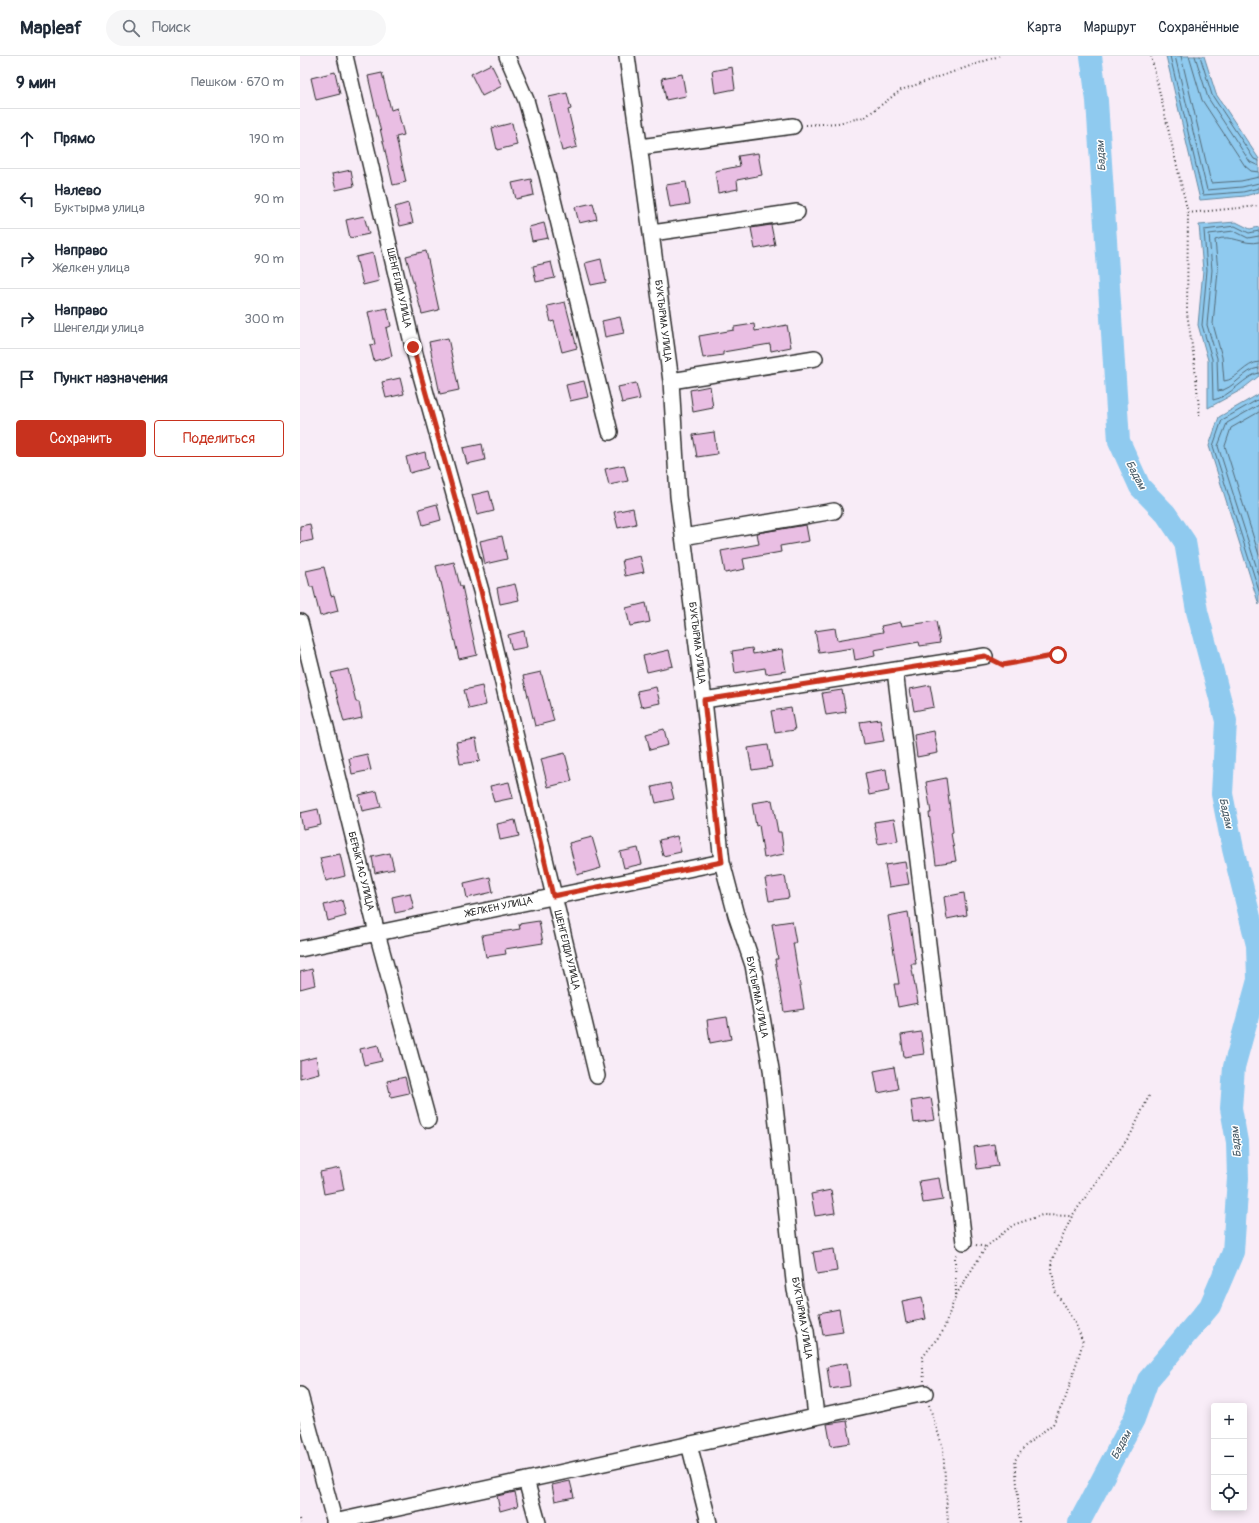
<!DOCTYPE html>
<html lang="ru">
<head>
<meta charset="utf-8">
<style>
	:root { --surface:#fff; --page:#f6f6f7; --text:#1f2937; --muted:#747a83; --line:#e0e1e3; --accent:#c8321e }
	body { margin:0; font-family:Pangolin,sans-serif; background:var(--page); color:var(--text) }
	.controls { position:absolute; right:12px; bottom:12px; display:grid; overflow:hidden; border-radius:4px; box-shadow:0 2px 10px #0003 }
	.controls button { width:36px; height:36px; display:grid; place-items:center; padding:0; border:0; border-bottom:1px solid var(--line); background:var(--surface); color:var(--text); font:20px sans-serif }
	.stop { position:absolute; width:12px; height:12px; margin:-9px; border:3px solid #c8321e; border-radius:50%; background:#fff }
	.stop.end { background:#c8321e; border-color:#fff; box-shadow:0 1px 4px #0008 }
	.list { margin:0; padding:0; list-style:none }
	h2 { display:flex; justify-content:space-between; align-items:center; height:52px; margin:0; padding:0 16px; font-size:17px }
	h2 small { font-size:13px; font-weight:400; color:var(--muted) }
	.list li { display:grid; grid-template-columns:26px 1fr auto; gap:12px; align-items:center; box-sizing:border-box; height:60px; padding:0 16px; border-top:1px solid var(--line) }
	.list b { display:block; font-size:15px; white-space:nowrap }
	.list p { margin:0; font-size:13px; white-space:nowrap; color:var(--muted) }
	.list em { font-size:13px; font-style:normal; color:var(--muted) }
	.actions { display:flex; gap:8px; padding:12px 16px }
	.actions a { flex:1; padding:9px 0; border:1px solid var(--accent); border-radius:4px; text-align:center; font-size:14px; color:var(--accent) }
	.actions .main { background:var(--accent); color:#fff }
	.icon { flex:none; width:22px; height:22px; fill:none; stroke:currentColor; stroke-width:2; stroke-linecap:round; stroke-linejoin:round }
	.map { position:relative; flex:none; width:959px; height:1467px; overflow:hidden }
	header { display:flex; align-items:center; gap:24px; box-sizing:border-box; height:56px; padding:0 20px; background:var(--surface); border-bottom:1px solid var(--line) }
	header strong { font-size:19px }
	nav { display:flex; gap:22px; margin-inline-start:auto; font-size:14px }
	.search { width:280px; height:36px; background:var(--page); display:flex; align-items:center; gap:10px; box-sizing:border-box; padding:0 14px; border-radius:22px; color:var(--muted); font-size:15px }
	main { display:flex }
	aside { flex:1; background:var(--surface) }
	.map>svg:first-child { display:block }
	.water { fill:#8fcaef; stroke:#678aa1 }
	.lines { fill:none; stroke-linecap:round; stroke-linejoin:round }
	.shore { stroke:#536b79; stroke-width:1 }
	.river { stroke:#8fcaef; stroke-width:22 }
	.building { fill:#e9bee3; stroke:#2b2b2b }
	.minor-casing { stroke:#2b2b2b; stroke-width:18 }
	.path { stroke:#2b2b2b; stroke-width:2; stroke-dasharray:1 3; stroke-linecap:butt }
	.minor { stroke:#fff; stroke-width:15 }
	.route { stroke:#c8321e; stroke-width:5 }
	.labels { text-anchor:middle; dominant-baseline:central; stroke-width:3; stroke-linejoin:round; paint-order:stroke }
	.street-label { font-size:10px; fill:#2b2b2b; stroke:#fff }
	.water-label { font-size:11px; font-style:italic; fill:#495b66; stroke:#fff }
</style>
</head>
<body>
<header>
<strong>Mapleaf</strong>
<div class="search"><svg class="icon" aria-label="search" viewBox="0 0 24 24"><circle cx="10" cy="10" r="6"/><path d="M15 15l6 6"/></svg>Поиск</div>
<nav><a>Карта</a><a>Маршрут</a><a>Сохранённые</a></nav>
</header>
<main>
<aside>
<h2>9 мин<small>Пешком · 670 m</small></h2>
<ul class="list">
<li><svg class="icon" aria-label="ahead" viewBox="0 0 24 24"><path d="M12 20V5M6 11l6-6 6 6"/></svg><div><b>Прямо</b></div><em>190 m</em></li>
<li><svg class="icon" aria-label="left" viewBox="0 0 24 24"><path d="M17 20v-9H6M10 6l-5 5 5 5"/></svg><div><b>Налево</b><p>Буктырма улица</p></div><em>90 m</em></li>
<li><svg class="icon" aria-label="right" viewBox="0 0 24 24"><path d="M7 20v-9h11M14 6l5 5-5 5"/></svg><div><b>Направо</b><p>Желкен улица</p></div><em>90 m</em></li>
<li><svg class="icon" aria-label="right" viewBox="0 0 24 24"><path d="M7 20v-9h11M14 6l5 5-5 5"/></svg><div><b>Направо</b><p>Шенгелди улица</p></div><em>300 m</em></li>
<li><svg class="icon" aria-label="arrive" viewBox="0 0 24 24"><path d="M6 21V4h12l-3 4 3 4H6"/></svg><div><b>Пункт назначения</b></div></li>
</ul>
<div class="actions"><a class="main">Сохранить</a><a>Поделиться</a></div>
</aside>
<div class="map">
<svg width="959" height="1467" viewBox="0 0 959 1467">
	<rect width="100%" height="100%" fill="#f8ecf7"/>
	<filter id="ink" filterUnits="userSpaceOnUse"><feTurbulence type="fractalNoise" baseFrequency=".025" numOctaves="2"/><feDisplacementMap in="SourceGraphic" scale="8" xChannelSelector="R" yChannelSelector="G"/><feConvolveMatrix kernelMatrix="1 2 1 2 8 2 1 2 1" color-interpolation-filters="sRGB"/></filter>
	<g filter="url(#ink)">
		<path class="water" d="M866,0H904L916,38L959,103V136L945,140L900,144Z
			M936,166L950,173L959,171V320L941,334L908,352V304L898,269L903,214L899,169Z
			M959,338V549L909,390L919,361Z"/>
		<g class="lines">
			<path class="shore" d="M870,0L903,139L943,136L959,132
				M875,0L907,134L942,131L959,127
				M881,0L911,127L941,125L959,121
				M889,0L902,44L945,110L951,115L959,116
				M895,0L908,42L950,106L959,110
				M900,0L912,39L954,103L959,105
				M959,175L949,177L935,170L904,174L907,214L902,269L912,303L913,344C929,342 947,318 959,317
				M959,180L948,182L934,175L909,178L912,214L907,269L917,302L918,335C934,334 944,313 959,312
				M959,186C943,190 932,177 915,184L918,215L913,268L922,301L924,325C937,324 945,307 959,306
				M959,343L922,364L913,390L959,535
				M959,349L927,367L918,390L959,519
				M959,356L931,372L925,390L959,499"/>
			<path class="river" d="M779,1467L834,1363L848,1324L910,1250L933,1196L938,1122L937,1086L931,1052L934,1011L958,924L957,889L933,793L922,738L926,665L897,555L885,486L866,458L840,431L819,385L797,45L791,0"/>
		</g>
		<path class="building" d="M191,8L202,30L182,40L171,18Z
			M432,11L435,33L415,37L412,15Z
			M35,16L40,38L16,44L11,22Z
			M82,17L91,54L97,52L104,79L96,81L106,126L93,129L68,20Z
			M382,18L386,40L366,44L362,22Z
			M267,37L271,53L268,54L277,91L262,95L249,41Z
			M212,67L217,89L197,94L192,72Z
			M458,97L462,119L437,124L438,133L418,137L415,115L440,110L438,100Z
			M51,114L54,130L36,134L32,118Z
			M231,123L234,139L216,143L212,127Z
			M386,126L390,148L370,151L366,129Z
			M108,147L113,167L100,170L95,151Z
			M293,147L297,163L279,167L275,151Z
			M64,160L69,178L50,182L46,164Z
			M244,167L248,182L232,185L229,171Z
			M471,169L475,189L455,193L451,172Z
			M126,195L139,254L122,258L106,200Z
			M73,197L79,225L63,229L56,201Z
			M301,203L306,226L291,229L285,207Z
			M251,206L255,222L236,226L233,210Z
			M265,246L277,292L262,296L254,265L251,266L247,250Z
			M87,252L91,270L86,272L92,300L74,305L70,289L75,288L68,256Z
			M320,261L324,277L305,281L302,265Z
			M454,268L455,275L487,269L491,291L471,295L470,288L423,296V299L403,302L399,280L434,274V271Z
			M148,282L159,334L140,338L129,286Z
			M100,322L104,338L86,342L82,326Z
			M284,325L288,341L270,345L266,329Z
			M336,327L340,343L322,347L318,331Z
			M410,330L413,352L393,356L390,334Z
			M414,376L417,398L397,401L393,379Z
			M182,388L185,404L167,408L163,392Z
			M125,396L128,412L110,417L106,401Z
			M324,409L328,425L309,429L305,413Z
			M189,435L194,455L177,459L172,439Z
			M137,448L141,464L123,469L119,453Z
			M333,452L336,468L318,472L314,456Z
			M10,468L13,484L0,487V470Z
			M506,469L509,485L480,490L481,496L443,503L445,513L425,517L421,495L459,488L457,477Z
			M202,480L207,503L185,508L180,485Z
			M340,500L344,516L325,520L322,504Z
			M154,506L160,530H162L177,599L159,603L141,526H140L136,510Z
			M24,511L31,540L34,539L38,555L20,560L13,531H10L6,515Z
			M215,528L219,544L200,548L197,532Z
			M346,547L350,566L330,570L326,552Z
			M636,565L640,587L620,590L619,586L574,594L575,600L555,604L553,592L519,597L515,575L535,572L537,584L583,576L581,570L601,566L602,570Z
			M224,575L227,591L212,594L208,579Z
			M452,592L453,598L482,593L486,615L466,618L465,612L435,617L432,595Z
			M369,594L373,610L347,616L343,600Z
			M48,613L56,646H59L62,662L44,666L31,617Z
			M241,616L254,665L235,670L223,620Z
			M630,629L634,651L614,655L610,633Z
			M182,630L186,649L169,653L164,634Z
			M356,631L360,647L341,651L337,635Z
			M542,634L546,656L526,659L522,637Z
			M491,652L495,674L475,677L471,655Z
			M580,663L584,685L564,688L560,666Z
			M364,673L368,689L350,694L346,678Z
			M634,675L638,697L617,701L614,679Z
			M176,683L180,705L160,708L156,686Z
			M468,689L472,711L452,714L448,692Z
			M265,697L272,725L248,731L241,703Z
			M67,698L71,714L52,718L49,702Z
			M586,713L589,735L569,739L565,717Z
			M646,722L653,776L651,777L656,805L636,808L629,757H631L626,726Z
			M209,726L213,742L194,746L190,730Z
			M370,727L374,743L356,747L352,731Z
			M77,735L81,751L62,755L59,739Z
			M472,744L478,776H481L484,798L464,802L459,769L456,770L452,747Z
			M18,753L21,769L3,773L0,757Z
			M594,763L598,785L578,788L574,766Z
			M215,764L219,780L200,784L197,768Z
			M377,780L381,796L363,800L359,784Z
			M292,781L301,812L277,819L269,787Z
			M338,792L342,808L324,812L320,796Z
			M90,797L94,813L75,817L72,801Z
			M40,798L45,820L26,825L20,802Z
			M605,806L609,828L589,831L585,809Z
			M485,820L489,842L469,845L465,823Z
			M190,821L193,836L167,842L164,827Z
			M110,837L114,853L95,857L92,841Z
			M664,837L667,859L647,863L644,841Z
			M42,844L46,860L28,865L24,849Z
			M608,856L616,908H611L618,947L598,951L594,928H599L588,860Z
			M239,865L243,887L205,893L206,898L186,901L182,879L220,873L219,868Z
			M492,865L496,887H493L504,953L484,956L475,903H478L472,868Z
			M12,913L15,929L0,933V916Z
			M427,961L431,983L410,987L407,964Z
			M621,976L624,998L604,1001L601,979Z
			M78,989L82,1005L64,1009L60,993Z
			M16,1001L19,1017L0,1022V1005Z
			M594,1011L598,1033L578,1037L574,1015Z
			M105,1021L109,1037L91,1041L87,1025Z
			M631,1042L635,1064L614,1067L611,1045Z
			M694,1088L698,1110L677,1113L674,1091Z
			M40,1112L44,1134L24,1138L20,1116Z
			M639,1122L643,1144L623,1147L619,1125Z
			M531,1134L535,1157L515,1160L511,1138Z
			M534,1193L537,1215L517,1218L513,1196Z
			M622,1241L626,1263L606,1267L602,1245Z
			M539,1253L543,1276L523,1279L519,1257Z
			M547,1307L550,1330L530,1333L527,1311Z
			M547,1365L551,1387L531,1390L527,1368Z
			M270,1425L274,1441L255,1445L252,1429Z
			M215,1436L218,1450L200,1455L197,1440Z"/>
		<g class="lines">
			<defs>
				<path id="minor" d="M45,0L113,291L181,535L297,1020
					M207,0L226,44L247,119L310,376
					M327,0L371,325L378,440L404,644L422,806L436,859L453,909L471,1013L495,1234L506,1275L516,1360
					M340,91L493,70
					M352,177L497,156
					M371,325L515,302
					M383,481L534,455
					M0,566L77,877L128,1064
					M595,614L664,1186
					M404,644L685,600
					M0,893L422,806
					M0,1339L35,1467
					M389,1388L409,1467
					M226,1424L238,1467
					M34,1466L625,1337"/>
			</defs>
			<use href="#minor" class="minor-casing"/>
			<path class="path" d="M851,0L888,157L887,257L894,303L900,361
				M506,69L538,67L565,61L601,34L699,0
				M888,157L959,150
				M697,606L703,609L758,599
				M676,1189L686,1191
				M656,1239L655,1202L657,1198
				M624,1325L622,1302L643,1275L656,1239L686,1191L713,1169L742,1159L772,1160
				M629,1349L643,1392L648,1467
				M0,1463L1,1467
				M720,1467L715,1404L726,1389L753,1368L766,1341L783,1286L776,1269L755,1235L751,1206L772,1160L831,1078L849,1040"/>
			<use href="#minor" class="minor"/>
		</g>
	</g>
	<g class="lines" filter="url(#ink)">
		<path class="route" d="M113,291L181,535L253,840L422,806L404,644L685,600L703,609L758,599"/>
	</g>
	<g class="labels">
		<g class="street-label">
			<text transform="translate(99 232) rotate(77)">ШЕНГЕЛДИ УЛИЦА</text>
			<text transform="translate(363 265) rotate(83)">БУКТЫРМА УЛИЦА</text>
			<text transform="translate(397 587) rotate(83)">БУКТЫРМА УЛИЦА</text>
			<text transform="translate(61 815) rotate(76)">БЕРЫКТАС УЛИЦА</text>
			<text transform="translate(199 851) rotate(-12)">ЖЕЛКЕН УЛИЦА</text>
			<text transform="translate(267 894) rotate(76)">ШЕНГЕЛДИ УЛИЦА</text>
			<text transform="translate(457 941) rotate(79)">БУКТЫРМА УЛИЦА</text>
			<text transform="translate(502 1262) rotate(80)">БУКТЫРМА УЛИЦА</text>
		</g>
		<g class="water-label">
			<text transform="translate(801 100) rotate(-94)">Бадам</text>
			<text transform="translate(836 419) rotate(62)">Бадам</text>
			<text transform="translate(926 757) rotate(77)">Бадам</text>
			<text transform="translate(936 1086) rotate(-96)">Бадам</text>
			<text transform="translate(821 1389) rotate(-62)">Бадам</text>
		</g>
	</g>
</svg>
<div class="controls">
<button>+</button>
<button>−</button>
<button><svg class="icon" aria-label="locate" viewBox="0 0 24 24"><circle cx="12" cy="12" r="6"/><path d="M12 2v4M12 18v4M2 12h4M18 12h4"/></svg></button>
</div>
<div class="stop" style="left:758px;top:599px"></div>
<div class="stop end" style="left:113px;top:291px"></div>
</div>
</main>
</body>
</html>
